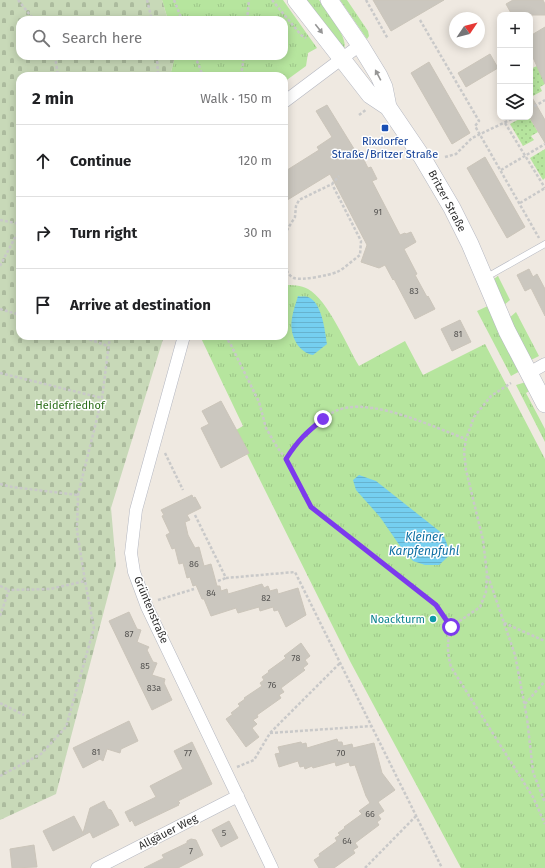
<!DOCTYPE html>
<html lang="en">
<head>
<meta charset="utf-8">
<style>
	:root { --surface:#fff; --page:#f6f6f6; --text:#202124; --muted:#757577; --line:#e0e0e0 }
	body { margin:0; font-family:"Fira Sans",sans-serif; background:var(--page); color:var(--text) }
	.controls { position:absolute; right:12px; top:12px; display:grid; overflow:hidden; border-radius:8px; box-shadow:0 2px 10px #0003 }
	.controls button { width:36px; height:36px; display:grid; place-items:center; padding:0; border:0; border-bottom:1px solid var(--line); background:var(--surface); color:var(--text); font:20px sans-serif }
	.compass { position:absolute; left:449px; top:12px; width:36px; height:36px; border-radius:50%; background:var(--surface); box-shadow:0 2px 10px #0003; rotate:55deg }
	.stop { position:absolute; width:12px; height:12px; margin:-9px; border:3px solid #7c3aed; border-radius:50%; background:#fff }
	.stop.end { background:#7c3aed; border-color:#fff; box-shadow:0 1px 4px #0008 }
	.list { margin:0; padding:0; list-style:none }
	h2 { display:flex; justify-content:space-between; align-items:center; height:52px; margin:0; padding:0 16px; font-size:17px }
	h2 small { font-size:13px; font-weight:400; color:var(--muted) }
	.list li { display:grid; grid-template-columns:26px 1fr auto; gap:12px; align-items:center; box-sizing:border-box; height:72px; padding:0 16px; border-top:1px solid var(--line) }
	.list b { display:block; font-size:15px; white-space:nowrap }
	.list em { font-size:13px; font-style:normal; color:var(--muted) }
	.icon { flex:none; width:22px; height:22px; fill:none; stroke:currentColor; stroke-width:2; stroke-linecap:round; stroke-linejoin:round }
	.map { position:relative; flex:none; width:545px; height:868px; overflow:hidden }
	.search { position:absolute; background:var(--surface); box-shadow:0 2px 10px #0003; left:16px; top:16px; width:272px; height:44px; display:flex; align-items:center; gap:10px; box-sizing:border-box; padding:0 14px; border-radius:12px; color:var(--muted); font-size:15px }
	.panel { position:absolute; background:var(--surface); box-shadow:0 2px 10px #0003; left:16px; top:72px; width:272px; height:268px; border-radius:12px }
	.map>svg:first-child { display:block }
	.grass { fill:url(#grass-tufts) }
	.cemetery { fill:url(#cemetery-stones) }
	.garden { fill:url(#garden-dots) }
	.water { fill:url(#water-rules) }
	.building { fill:#cbc7bf; stroke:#cbc5ba }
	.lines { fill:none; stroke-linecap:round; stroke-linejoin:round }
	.service-casing { stroke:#b4b7c1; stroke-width:7 }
	.minor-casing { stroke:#b4b7c1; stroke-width:13 }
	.secondary-casing { stroke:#b4b7c1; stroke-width:18 }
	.path { stroke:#c9c9c9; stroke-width:2.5; stroke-dasharray:3 2; stroke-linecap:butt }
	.service { stroke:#fff; stroke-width:6 }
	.minor { stroke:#fff; stroke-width:12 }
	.secondary { stroke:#fff; stroke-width:17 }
	.oneway { fill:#969696 }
	.route { stroke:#7c3aed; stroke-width:5 }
	.transit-dot { fill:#1a4fb4; stroke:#fff; stroke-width:1.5 }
	.culture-dot { fill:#0f9aa8; stroke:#fff; stroke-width:1.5 }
	.labels { text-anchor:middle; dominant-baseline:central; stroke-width:3; stroke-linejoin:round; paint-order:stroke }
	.number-label { font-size:9px; fill:#555452 }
	.transit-label { font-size:11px; fill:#164399; stroke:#fff }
	.street-label { font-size:11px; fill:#2e2e2e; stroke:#fff }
	.park-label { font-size:11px; fill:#2c6e1b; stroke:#fff }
	.culture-label { font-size:11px; fill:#0d838f; stroke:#fff; text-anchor:end }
	.water-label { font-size:12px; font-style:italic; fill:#0d6fa3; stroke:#fff }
</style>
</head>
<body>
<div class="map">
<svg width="545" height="868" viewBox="0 0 545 868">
	<defs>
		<pattern id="grass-tufts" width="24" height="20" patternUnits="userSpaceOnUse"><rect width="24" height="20" fill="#b6e59e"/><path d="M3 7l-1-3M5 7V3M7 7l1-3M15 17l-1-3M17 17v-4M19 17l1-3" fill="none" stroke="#9dc588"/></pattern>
		<pattern id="cemetery-stones" width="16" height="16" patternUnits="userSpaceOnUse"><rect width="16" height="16" fill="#c8d9b8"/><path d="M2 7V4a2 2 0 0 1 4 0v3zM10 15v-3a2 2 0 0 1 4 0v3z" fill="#acbb9e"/></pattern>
		<pattern id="garden-dots" width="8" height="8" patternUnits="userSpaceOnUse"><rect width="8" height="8" fill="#b6e59e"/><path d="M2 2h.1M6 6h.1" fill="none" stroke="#9dc588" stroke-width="1.8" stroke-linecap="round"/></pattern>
		<pattern id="water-rules" width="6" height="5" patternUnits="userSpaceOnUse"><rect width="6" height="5" fill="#75cff0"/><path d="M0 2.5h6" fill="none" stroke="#66b2ce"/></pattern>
	</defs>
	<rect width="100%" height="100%" fill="#efe9e1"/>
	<path class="grass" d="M162,0H283L317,48L308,53L306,66L284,82V76H170L175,56H284V20H168Z
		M305,0H319C326,11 349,37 344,49Z
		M340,0H347L368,31L369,36L367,39Z
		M498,276L510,300L503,306L491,281Z
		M284,285C292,285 301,285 308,289C328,300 347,346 359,366L405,341L423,375L485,344L545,459V868H461L351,663L247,454L249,453L236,430L243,426L200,336H284Z
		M490,305L522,370L511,376L477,311Z
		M516,312L539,356L529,361L508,319Z
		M526,382L531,390L526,393L545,429V442L516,385Z"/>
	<path class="cemetery" d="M0,0H162L168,20H20V56H175L170,76H20V336H164L111,508L116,565L56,794L0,820Z"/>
	<path class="garden" d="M537,66L545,79V84L540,87L542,91L531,97L530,95V69Z
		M523,117H529L538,132L531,136L534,140L523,146L510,124Z
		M545,149V178L543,180L530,158Z"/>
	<path class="water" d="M298,296C301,297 305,296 308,297C322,302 325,331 327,344L313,355C297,352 289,333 292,318C293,311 296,303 298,296Z
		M359,475L376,481L443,534L451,554L439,565H425L413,561L400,546L380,517L356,490L353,480Z"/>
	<path class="building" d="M373,0H444L391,31Z
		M513,0H543L545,4V15H512L506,4Z
		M545,27V84L530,51V36Z
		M490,54L498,68L466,87L458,73Z
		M429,62L470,133L452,144L411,73Z
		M530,94L545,120V143L530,118Z
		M327,105L356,152L359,150L368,168L371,167L377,179L372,181L400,235L405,233L406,234L411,232L416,242L404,249L417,274L415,275L427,297L428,296L435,309L415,319L394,279L393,280L385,265L379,268L361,262L367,245L330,174L284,202V172L319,150L317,147L332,137L316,111Z
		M485,157L525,227L507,238L467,168Z
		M529,269L533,277L537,274L545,289V316L531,288L525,291L517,275Z
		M460,320L471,342L452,351L441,329Z
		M221,401L249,453L221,468L201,428L209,424L202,411Z
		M192,495L193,498L195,497L201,508L187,515L190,520L185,522L188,535L195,548L199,547L204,566L211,564L217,586H220L221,591L227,589L228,594L262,584L264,588L268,586L270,591L277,589L278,594L298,588L306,615L286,627L278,610L274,611L273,607L260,611L259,607L238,613L236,608L211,616L204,599H202L196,585L193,586L190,577L187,578L183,563L179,564L175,548L172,549L166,535L170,533L162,516L164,515L161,510Z
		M129,612L137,629L141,630L137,642L149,647L147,650L153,662L157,663L152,675L165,679L164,683L172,700L152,710L109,621Z
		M301,643L310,656L305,660L308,664L303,668L305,670L281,688L284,692L279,695L281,698L257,715L258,717L253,720L257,724L252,728L259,737L246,747L226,719L233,714L231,713L240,706L238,704L245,699L244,698L262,686L260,683L264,680L262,677L269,672L268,671L286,658L284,656Z
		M129,721L138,741L121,749L120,753L107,749L103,761L100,759L83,768L73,748Z
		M337,739L338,742H342L343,746L352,744L353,748L374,743L382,773L395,790L378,802L384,811L378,815L381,819L377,822L379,825L355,843L358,847L353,850L355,853L334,868H319L314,860L320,856L319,854L337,841L335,838L340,835L338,833L345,828L344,827L362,814L359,811L370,803L366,796L355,765L350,766L349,762L336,766L335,762L313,768L312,766L305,769L304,766L300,767L298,761L279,767L275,754L280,753L278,747L301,742L302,744L306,743L307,748Z
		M192,742L212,784L178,801L180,803L178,804L179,805L135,826L132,820L130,822L125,812L156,797L150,786L183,769L174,751Z
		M104,801L108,809L111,810L119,825L93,838L90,832L53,851L43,831L74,816L83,833L90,808Z
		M229,821L238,838L221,847L212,830Z
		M191,839L196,840L203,855L178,868H144L164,858L162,855L187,843V841Z
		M34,845L37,867L12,868L10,849Z"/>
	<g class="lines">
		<defs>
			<path id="service" d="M485,278L545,244"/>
			<path id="minor" d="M284,102L360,45
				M184,336L136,510L131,553L134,572L147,607L272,868
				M529,373L545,364
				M97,868L238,796"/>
			<path id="secondary" d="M296,0L370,95L388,107
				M329,0L360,45L379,76L384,87L388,107L422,157L452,208L470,244L507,331L545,404"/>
		</defs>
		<use href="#service" class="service-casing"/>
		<use href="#minor" class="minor-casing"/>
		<use href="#secondary" class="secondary-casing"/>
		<path class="path" d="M18,0L34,20
			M147,0L152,20
			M174,0L182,20
			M272,0L301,35L306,38
			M366,0L388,39
			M247,20L249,0
			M420,20L479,121L475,126L539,238
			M55,56L58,76
			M157,56L158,76
			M195,56L203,76
			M241,76L244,56
			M530,109L545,100
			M359,115L367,109
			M505,123L545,188
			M445,157L456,154L472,138L516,117
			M501,170L545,144
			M520,203L545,188
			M0,220L20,224
			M284,235L295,217L296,206L299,200L332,184L339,176
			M0,266L20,228
			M284,266C287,271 289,276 294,278C301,281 330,275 337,272C345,268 353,260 360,255L361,241L332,184
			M0,309L20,315
			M80,336L108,346
			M225,336L231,345L259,402L266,428L277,447L286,459L311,507L436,605L451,627C447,643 447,651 451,667L533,797L545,824
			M0,373L102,398
			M165,453L183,490
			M286,459C299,439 321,413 345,408C380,401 433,427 466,439
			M0,484L12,487L78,495
			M195,515L226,578L295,572L442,868
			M488,576L515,655L527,718L533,772L545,803
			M218,581L226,578
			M0,586L9,590
			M158,600L194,589
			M0,616L9,590L50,589L85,581
			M504,623L545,641
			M451,627L480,607L486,592L487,574L483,540L466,470L464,451L466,439L474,417L491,396L511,383
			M0,703L24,715
			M525,704L545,681
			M270,733L372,726
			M237,767L254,760L270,733L340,663
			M0,776L41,754L66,727L94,628L85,581L77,531L78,495L102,398L110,336
			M365,868L417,815"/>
		<use href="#service" class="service"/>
		<use href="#minor" class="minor"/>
		<use href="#secondary" class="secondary"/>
	</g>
	<defs><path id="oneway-solid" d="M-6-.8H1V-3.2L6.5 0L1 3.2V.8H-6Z"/></defs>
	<g class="oneway">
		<use href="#oneway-solid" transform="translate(319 29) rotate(52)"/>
		<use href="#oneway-solid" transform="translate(378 75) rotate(-118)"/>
	</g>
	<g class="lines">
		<path class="route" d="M323,419C306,433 298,440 286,459L311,507L436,605L451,627"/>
	</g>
	<rect class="transit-dot" x="381" y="124" width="8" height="8" rx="2"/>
	<circle class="culture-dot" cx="433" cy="619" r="4"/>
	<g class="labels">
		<g class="number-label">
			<text x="378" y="212">91</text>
			<text x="414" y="291">83</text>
			<text x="458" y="334">81</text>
			<text x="194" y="564">86</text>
			<text x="211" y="593">84</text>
			<text x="266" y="598">82</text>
			<text x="129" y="634">87</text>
			<text x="296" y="658">78</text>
			<text x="145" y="666">85</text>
			<text x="272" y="685">76</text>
			<text x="154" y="688">83a</text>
			<text x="96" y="752">81</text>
			<text x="188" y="753">77</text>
			<text x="341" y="753">70</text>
			<text x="370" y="814">66</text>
			<text x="224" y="833">5</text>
			<text x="347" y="841">64</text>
			<text x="191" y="851">7</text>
		</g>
		<g class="transit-label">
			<text x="385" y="141">Rixdorfer<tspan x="385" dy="13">Straße/Britzer Straße</tspan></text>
		</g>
		<g class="street-label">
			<text transform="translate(447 201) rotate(62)">Britzer Straße</text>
			<text transform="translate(151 610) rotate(67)">Grüntenstraße</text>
			<text transform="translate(168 832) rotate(-27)">Allgäuer Weg</text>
		</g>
		<g class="park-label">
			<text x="70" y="405">Heidefriedhof</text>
		</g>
		<g class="culture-label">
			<text x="425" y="619">Noackturm</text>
		</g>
		<g class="water-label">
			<text x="424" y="537">Kleiner<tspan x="424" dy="14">Karpfenpfuhl</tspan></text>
		</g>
	</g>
</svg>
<div class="controls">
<button>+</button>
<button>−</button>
<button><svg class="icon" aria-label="layers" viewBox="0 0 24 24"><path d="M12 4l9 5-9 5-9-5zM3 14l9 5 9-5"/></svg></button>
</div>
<svg class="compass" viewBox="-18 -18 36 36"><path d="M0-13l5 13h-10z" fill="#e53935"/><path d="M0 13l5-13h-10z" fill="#757577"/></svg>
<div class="stop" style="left:451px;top:627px"></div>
<div class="stop end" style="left:323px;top:419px"></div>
<div class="search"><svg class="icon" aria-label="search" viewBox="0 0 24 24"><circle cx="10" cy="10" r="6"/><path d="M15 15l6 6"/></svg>Search here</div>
<section class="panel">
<h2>2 min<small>Walk · 150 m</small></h2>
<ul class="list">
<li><svg class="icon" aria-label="ahead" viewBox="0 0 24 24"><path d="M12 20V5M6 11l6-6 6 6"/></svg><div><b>Continue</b></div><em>120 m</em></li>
<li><svg class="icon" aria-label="right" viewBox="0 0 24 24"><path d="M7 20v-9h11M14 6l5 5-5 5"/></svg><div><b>Turn right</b></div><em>30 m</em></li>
<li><svg class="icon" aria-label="arrive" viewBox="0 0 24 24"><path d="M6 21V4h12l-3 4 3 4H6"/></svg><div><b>Arrive at destination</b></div></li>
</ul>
</section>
</div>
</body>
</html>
